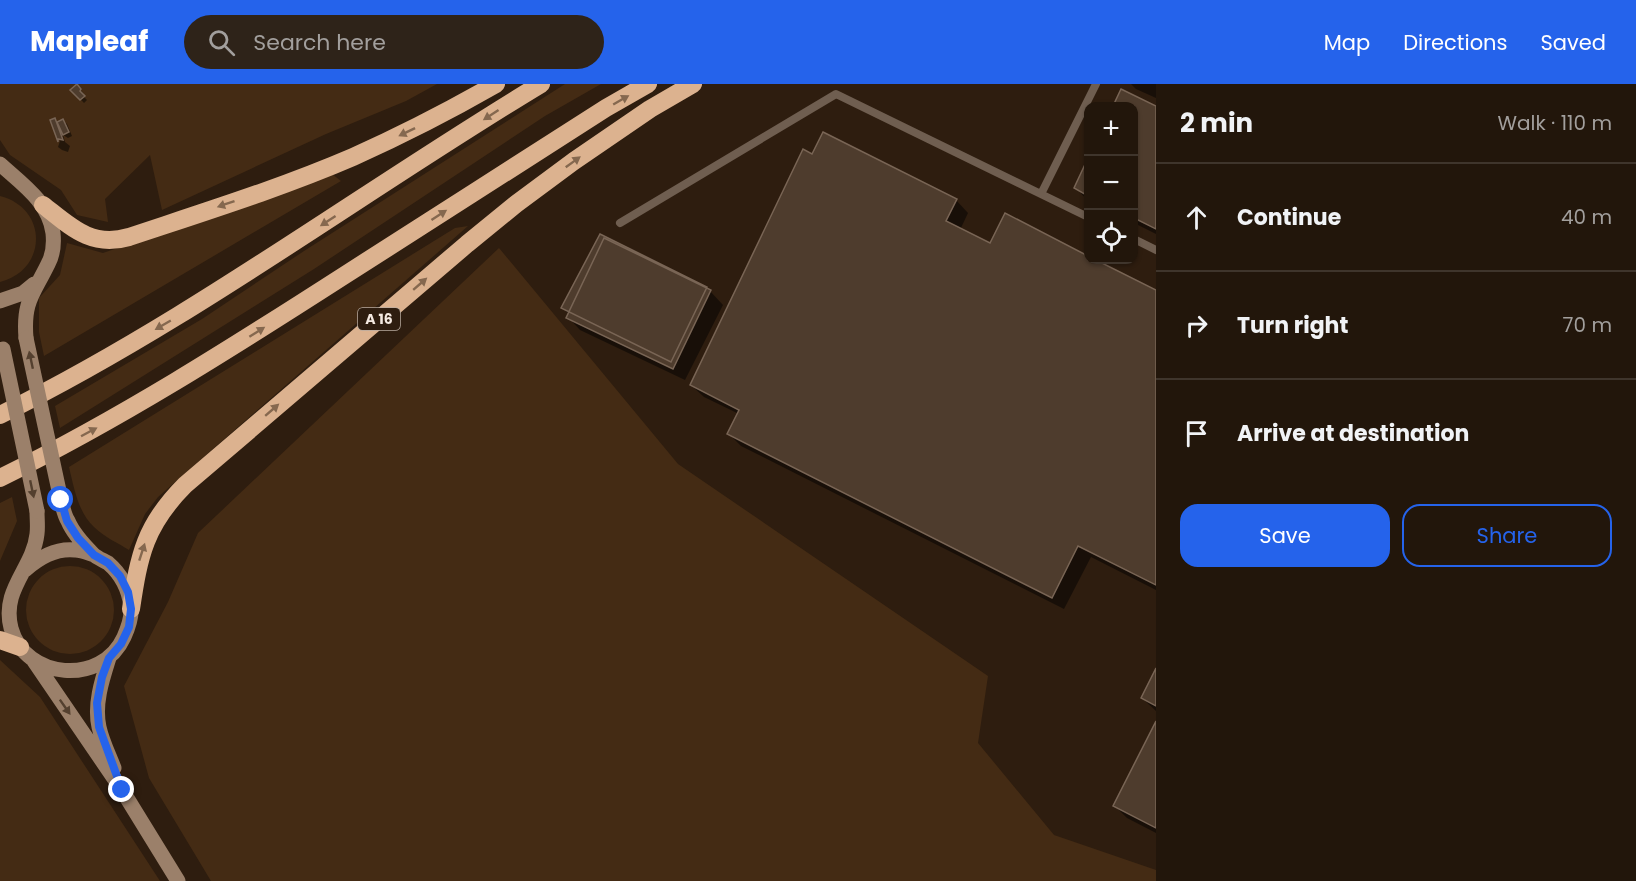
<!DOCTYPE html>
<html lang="en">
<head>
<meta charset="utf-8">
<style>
	:root { --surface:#22160b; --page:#2e2319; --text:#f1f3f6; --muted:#a29f9d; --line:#3f352c; --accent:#2563eb }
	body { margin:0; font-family:Poppins,sans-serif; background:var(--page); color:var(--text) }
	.controls { position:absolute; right:18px; top:18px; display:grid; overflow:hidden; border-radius:12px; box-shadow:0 2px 4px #0004 }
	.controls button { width:54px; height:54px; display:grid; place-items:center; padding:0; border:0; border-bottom:2px solid var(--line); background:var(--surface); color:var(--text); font:30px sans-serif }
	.stop { position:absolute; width:18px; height:18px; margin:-14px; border:4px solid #2563eb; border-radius:50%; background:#fff }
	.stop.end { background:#2563eb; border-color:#fff; box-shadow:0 2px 6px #0008 }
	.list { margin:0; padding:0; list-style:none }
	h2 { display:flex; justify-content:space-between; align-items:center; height:78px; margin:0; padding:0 24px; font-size:26px }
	h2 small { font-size:20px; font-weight:400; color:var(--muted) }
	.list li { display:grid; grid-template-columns:39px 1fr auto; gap:18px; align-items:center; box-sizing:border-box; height:108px; padding:0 24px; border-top:2px solid var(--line) }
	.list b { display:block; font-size:22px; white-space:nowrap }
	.list em { font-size:20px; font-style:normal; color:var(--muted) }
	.actions { display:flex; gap:12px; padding:18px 24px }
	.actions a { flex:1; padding:14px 0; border:2px solid var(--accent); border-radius:18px; text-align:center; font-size:21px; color:var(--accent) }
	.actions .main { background:var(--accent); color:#fff }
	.icon { flex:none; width:33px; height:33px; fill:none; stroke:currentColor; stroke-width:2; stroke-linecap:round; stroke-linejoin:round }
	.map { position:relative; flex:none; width:1156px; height:797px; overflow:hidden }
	header { display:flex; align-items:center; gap:36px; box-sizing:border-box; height:84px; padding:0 30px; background:var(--accent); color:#fff }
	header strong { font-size:28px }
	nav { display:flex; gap:33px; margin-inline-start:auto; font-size:21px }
	.search { width:420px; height:54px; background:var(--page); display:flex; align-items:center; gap:15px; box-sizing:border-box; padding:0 21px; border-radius:33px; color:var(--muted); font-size:22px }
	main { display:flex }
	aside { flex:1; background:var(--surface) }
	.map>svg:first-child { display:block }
	.green { fill:#442b14 }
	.shadow { fill:#0007 }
	.building { fill:#4e3c2d; stroke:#796555; stroke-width:1.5 }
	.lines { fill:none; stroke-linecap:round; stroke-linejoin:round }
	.service { stroke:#6f5e50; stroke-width:8 }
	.secondary { stroke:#9b806a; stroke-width:15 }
	.motorway { stroke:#dcb28f; stroke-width:18 }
	.secondary-bridge { stroke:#9b806a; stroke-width:15 }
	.oneway { fill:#85684f }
	.oneway2 { fill:#54402f }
	.route { stroke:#2563eb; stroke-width:8 }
	.labels { text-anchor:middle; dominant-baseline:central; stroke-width:4.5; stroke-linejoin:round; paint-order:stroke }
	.shield { fill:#2e1d0f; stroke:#b9aca1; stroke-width:1.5 }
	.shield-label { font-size:14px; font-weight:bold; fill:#f4e9e0 }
</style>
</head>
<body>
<header>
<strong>Mapleaf</strong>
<div class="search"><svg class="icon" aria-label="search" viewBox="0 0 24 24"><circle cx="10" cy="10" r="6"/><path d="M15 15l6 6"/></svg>Search here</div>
<nav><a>Map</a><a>Directions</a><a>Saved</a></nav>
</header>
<main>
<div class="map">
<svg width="1156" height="797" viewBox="0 0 1156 797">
	<rect width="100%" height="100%" fill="#2e1d0f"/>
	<path class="green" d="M0,0H437L406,17L326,50L162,126L150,71L105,115L108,138L77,131L61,106L10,71L0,56Z
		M565,0H601L545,32L314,185L60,344L55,322L202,235L304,167Z
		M332,90L341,97L44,272L39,248V214L60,191L67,159L103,169Z
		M0,112C48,124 48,186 0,198Z
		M468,142L158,413L145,430L129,466C118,459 104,453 94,443C78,428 74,404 69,383L455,144Z
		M499,164L678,380L988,592L978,659L1054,751L1156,786V797H211L149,694L124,602L168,518L198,449Z
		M12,413L17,437L0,477V419Z
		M26 526a44 44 0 1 1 88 0a44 44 0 1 1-88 0Z
		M0,576L40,613L160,797H0Z"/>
	<path class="shadow" d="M1131,0H1156V14L1136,5Z
		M77,2L84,10L82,11L87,16L84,19L72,6Z
		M1122,7L1156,24V150L1134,139V22H1115Z
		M55,35L58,39L63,37L67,40L72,52L68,54L63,51L65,58L70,62L68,68L62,66L58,63L60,57L52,37Z
		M813,72L956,116L968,129L960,146L991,161L1005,131L1088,173V176H1093L1156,207V506L1091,473L1064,525L741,362L729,350L739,330L704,313L691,301Z
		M1088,77V117L1076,104Z
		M710,207L723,221L685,296L580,246L568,233L569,230L563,224Z
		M1156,587V627L1142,614Z
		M1156,640V749L1127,734L1115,722Z"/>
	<path class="building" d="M77,0L81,5L80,7L85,12L80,16L70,6Z
		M1121,5L1156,22V145L1134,134V22H1113Z
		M55,34L63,56L58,55V58L50,36Z
		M63,35L69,48L63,51L57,38Z
		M823,48L957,115L946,137L990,159L1005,129L1088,172V176H1096L1156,206V501L1078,462L1052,514L727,350L739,326L690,301L803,65L812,70Z
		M1088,74V112L1074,104Z
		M600,150L707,203L671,278L561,224Z
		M604,154L711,206L673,285L566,234Z
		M1156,584V622L1141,614Z
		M1156,637V744L1113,722Z"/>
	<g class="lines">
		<path class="service" d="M1041,110L1096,0
			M620,139L836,10L1088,133
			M1134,155L1156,166"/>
		<path class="secondary" d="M0,80C22,100 49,118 53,149C54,159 53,171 48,180C33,211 23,217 26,254
			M0,217L23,209L34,200
			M37,427C37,435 38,443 37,450C33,485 1,505 11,544C25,596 102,602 124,553C128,544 132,533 131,523C129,506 121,490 108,479C103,476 97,474 93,470C84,461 73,449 68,437C64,431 63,423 61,416
			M25,486C39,474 55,464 75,466C81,466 88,469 94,471
			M109,574C102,596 94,620 99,643C102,657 109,671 114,684
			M34,577L122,706L178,797"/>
		<path class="motorway" d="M43,121C71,143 91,164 129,153C204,128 281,104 353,73C402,51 449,27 496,0
			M0,331C190,237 360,109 541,0
			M0,394C120,335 233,263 345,191C432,135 519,80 606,24L648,0
			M131,525C139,471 145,441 185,401L467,160L516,120L574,77L650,25L693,0
			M0,556L20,563"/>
		<path class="secondary-bridge" d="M26,254L61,416
			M3,265L37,427"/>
	</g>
	<defs><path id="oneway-solid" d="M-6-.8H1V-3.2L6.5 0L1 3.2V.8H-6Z" transform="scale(1.5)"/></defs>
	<g class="oneway">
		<use href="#oneway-solid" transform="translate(621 16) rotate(-30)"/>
		<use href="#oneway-solid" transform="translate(491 31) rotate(147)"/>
		<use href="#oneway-solid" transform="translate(407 48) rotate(154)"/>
		<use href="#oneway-solid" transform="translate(573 78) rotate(-36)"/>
		<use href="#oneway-solid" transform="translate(226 120) rotate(161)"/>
		<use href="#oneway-solid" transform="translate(439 131) rotate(-33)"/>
		<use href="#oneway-solid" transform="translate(328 137) rotate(147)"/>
		<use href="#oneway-solid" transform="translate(420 200) rotate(-41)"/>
		<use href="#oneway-solid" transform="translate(163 241) rotate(150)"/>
		<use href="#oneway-solid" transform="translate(257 248) rotate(-32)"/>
		<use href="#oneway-solid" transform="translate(272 326) rotate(-41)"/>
		<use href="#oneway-solid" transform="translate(89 348) rotate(-28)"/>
		<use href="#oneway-solid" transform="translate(142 468) rotate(-72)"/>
	</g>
	<g class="oneway2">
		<use href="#oneway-solid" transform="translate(31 276) rotate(-102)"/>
		<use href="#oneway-solid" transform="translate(32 405) rotate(78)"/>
		<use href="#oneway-solid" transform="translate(65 623) rotate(55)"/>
	</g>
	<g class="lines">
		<path class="route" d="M61,416L67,437L78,454L94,471L108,479L120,492L128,508L131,525L129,543L121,560L109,574L102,593L97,619L99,643L122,706"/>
	</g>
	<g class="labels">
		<rect class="shield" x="358" y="224" width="42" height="22" rx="4.5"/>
		<g class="shield-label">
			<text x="379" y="235">A 16</text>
		</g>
	</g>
</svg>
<div class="controls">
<button>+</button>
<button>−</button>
<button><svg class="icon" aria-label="locate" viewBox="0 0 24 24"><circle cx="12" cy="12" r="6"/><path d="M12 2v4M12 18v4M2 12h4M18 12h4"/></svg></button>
</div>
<div class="stop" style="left:61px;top:416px"></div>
<div class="stop end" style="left:122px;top:706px"></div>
</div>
<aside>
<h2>2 min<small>Walk · 110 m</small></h2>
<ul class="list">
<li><svg class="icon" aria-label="ahead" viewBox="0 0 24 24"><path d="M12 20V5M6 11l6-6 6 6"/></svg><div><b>Continue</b></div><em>40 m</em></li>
<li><svg class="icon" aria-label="right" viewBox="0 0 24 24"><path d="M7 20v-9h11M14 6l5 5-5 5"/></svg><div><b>Turn right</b></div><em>70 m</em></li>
<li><svg class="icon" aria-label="arrive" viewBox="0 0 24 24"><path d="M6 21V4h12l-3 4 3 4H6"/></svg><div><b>Arrive at destination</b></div></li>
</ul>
<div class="actions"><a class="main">Save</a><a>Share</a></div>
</aside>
</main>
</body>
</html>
